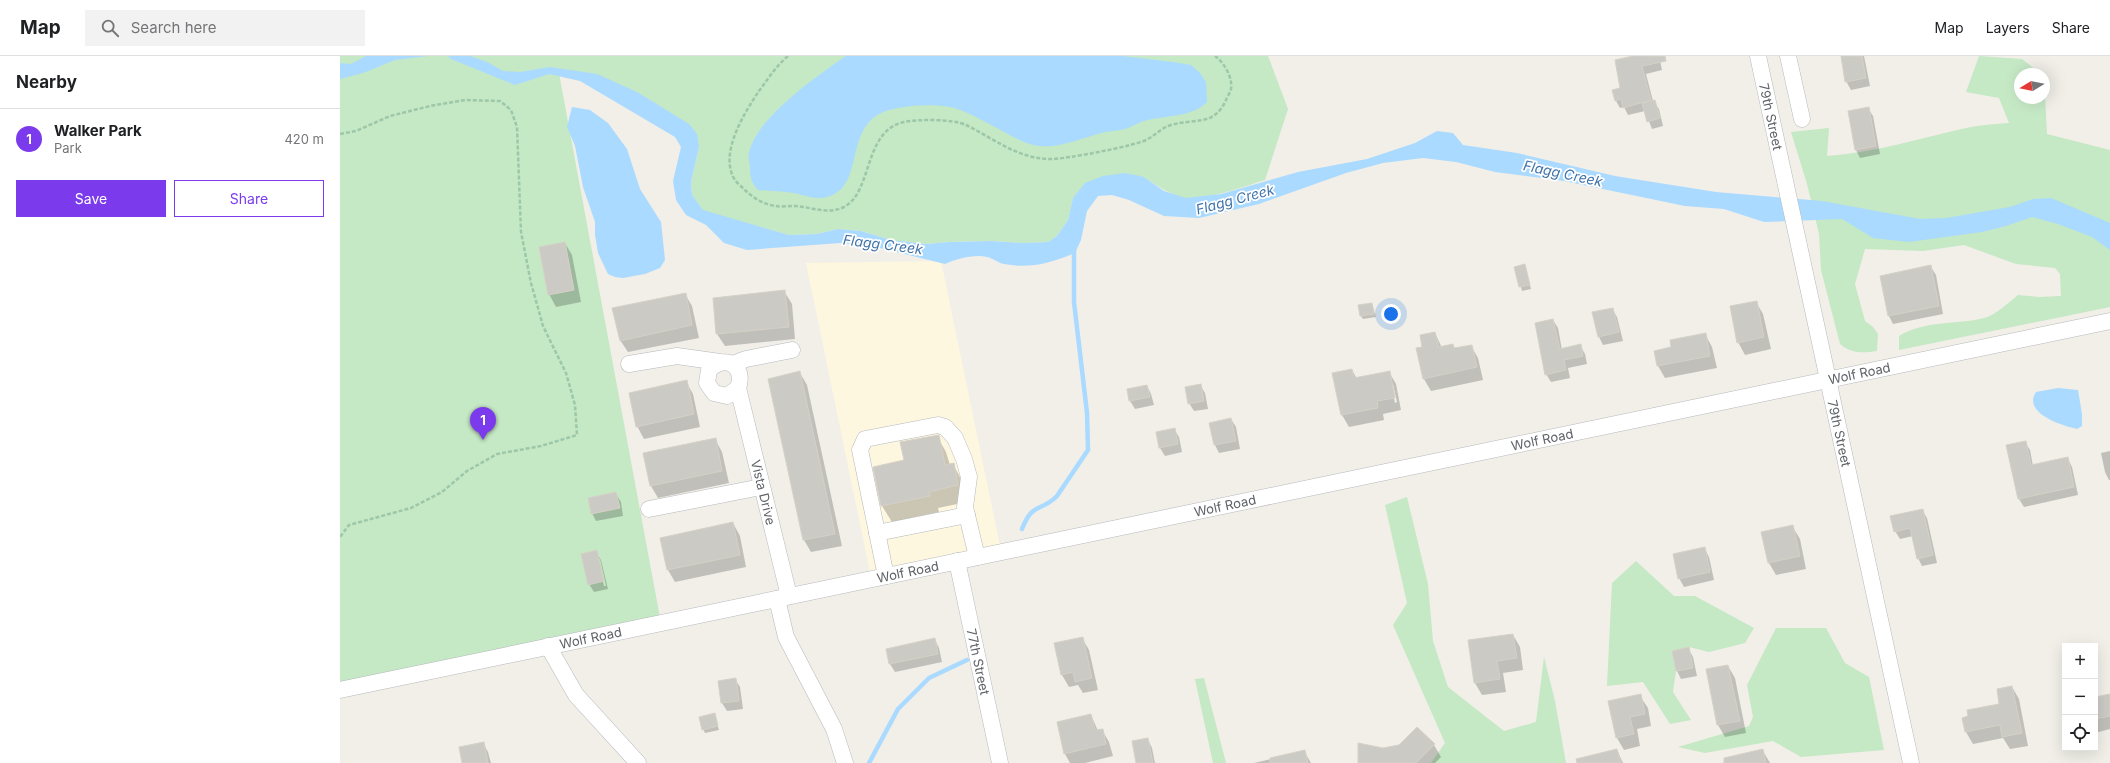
<!DOCTYPE html>
<html lang="en">
<head>
<meta charset="utf-8">
<style>
	:root { --surface:#fff; --page:#f2f2f2; --text:#202124; --muted:#757577; --line:#e0e0e0; --accent:#7c3aed }
	body { margin:0; font-family:Inter,sans-serif; background:var(--page); color:var(--text) }
	.controls { position:absolute; right:12px; bottom:12px; display:grid; overflow:hidden; border-radius:0px; box-shadow:0 4px 16px #0002 }
	.controls button { width:36px; height:36px; display:grid; place-items:center; padding:0; border:0; border-bottom:1px solid var(--line); background:var(--surface); color:var(--text); font:20px sans-serif }
	.compass { position:absolute; left:1674px; top:12px; width:36px; height:36px; border-radius:50%; background:var(--surface); box-shadow:0 4px 16px #0002; rotate:260deg }
	.you { position:absolute; left:1051px; top:258px; width:14px; height:14px; margin:-10px; border:3px solid #fff; border-radius:50%; background:#1a73e8; box-shadow:0 0 0 6px #1a73e833 }
	.badge { display:grid; place-items:center; width:26px; height:26px; border-radius:50%; background:var(--accent); color:#fff; font-size:13px; font-weight:700 }
	.pin { position:absolute; translate:-50% -33px; filter:drop-shadow(0 1px 2px #0008) }
	.pin::after { content:''; position:absolute; top:21px; width:14px; height:12px; background:inherit; clip-path:polygon(0 0,100% 0,50% 100%) }
	.list { margin:0; padding:0; list-style:none }
	h2 { display:flex; justify-content:space-between; align-items:center; height:52px; margin:0; padding:0 16px; font-size:17px }
	h2 small { font-size:13px; font-weight:400; color:var(--muted) }
	.list li { display:grid; grid-template-columns:26px 1fr auto; gap:12px; align-items:center; box-sizing:border-box; height:60px; padding:0 16px; border-top:1px solid var(--line) }
	.list b { display:block; font-size:15px; white-space:nowrap }
	.list p { margin:0; font-size:13px; white-space:nowrap; color:var(--muted) }
	.list em { font-size:13px; font-style:normal; color:var(--muted) }
	.actions { display:flex; gap:8px; padding:12px 16px }
	.actions a { flex:1; padding:9px 0; border:1px solid var(--accent); border-radius:0px; text-align:center; font-size:14px; color:var(--accent) }
	.actions .main { background:var(--accent); color:#fff }
	.icon { flex:none; width:22px; height:22px; fill:none; stroke:currentColor; stroke-width:2; stroke-linecap:round; stroke-linejoin:round }
	.map { position:relative; flex:none; width:1770px; height:707px; overflow:hidden }
	header { display:flex; align-items:center; gap:24px; box-sizing:border-box; height:56px; padding:0 20px; background:var(--surface); border-bottom:1px solid var(--line) }
	header strong { font-size:19px }
	nav { display:flex; gap:22px; margin-inline-start:auto; font-size:14px }
	.search { width:280px; height:36px; background:var(--page); display:flex; align-items:center; gap:10px; box-sizing:border-box; padding:0 14px; border-radius:0px; color:var(--muted); font-size:15px }
	main { display:flex }
	aside { flex:1; background:var(--surface) }
	.map>svg:first-child { display:block }
	.commercial { fill:#fef7e0 }
	.green { fill:#c5e8c5 }
	.water { fill:#aadaff }
	.shadow { fill:#0003; fill-rule:evenodd }
	.lines { fill:none; stroke-linecap:round; stroke-linejoin:round }
	.stream { stroke:#aadaff; stroke-width:4.5 }
	.building { fill:#cccac5; stroke:#d6d1c6 }
	.minor-casing { stroke:#b5b8bc; stroke-width:17 }
	.path { stroke:#9cc7a9; stroke-width:2.5; stroke-dasharray:4 2; stroke-linecap:butt }
	.minor { stroke:#fff; stroke-width:16 }
	.labels { text-anchor:middle; dominant-baseline:central; stroke-width:3.5; stroke-linejoin:round; paint-order:stroke }
	.street-label { font-size:13px; fill:#5f6368; stroke:#fff }
	.water-label { font-size:14px; font-style:italic; fill:#4174aa; stroke:#fff }
</style>
</head>
<body>
<header>
<strong>Map</strong>
<div class="search"><svg class="icon" aria-label="search" viewBox="0 0 24 24"><circle cx="10" cy="10" r="6"/><path d="M15 15l6 6"/></svg>Search here</div>
<nav><a>Map</a><a>Layers</a><a>Share</a></nav>
</header>
<main>
<aside>
<h2>Nearby<small></small></h2>
<ul class="list">
<li><span class="badge">1</span><div><b>Walker Park</b><p>Park</p></div><em>420 m</em></li>
</ul>
<div class="actions"><a class="main">Save</a><a>Share</a></div>
</aside>
<div class="map">
<svg width="1770" height="707" viewBox="0 0 1770 707">
	<rect width="100%" height="100%" fill="#f1efe8"/>
	<path class="commercial" d="M601,205L660,490L530,516L466,207Z"/>
	<path class="green" d="M0,0H928L948,53L925,124C906,130 863,145 845,142C829,138 817,130 804,121L733,142L728,164L717,180L708,186L683,187L651,185L609,186L586,188L551,184L521,175L498,173L477,178L449,179L363,155L352,139L351,126L359,91L218,12L321,567L0,630Z
		M1639,0L1682,3L1701,18H1680V42H1704V20L1707,78L1770,94V251L1559,294V280C1585,264 1616,269 1644,262C1656,259 1669,246 1678,239L1699,241L1721,240L1720,218L1715,212L1676,208L1624,189L1583,195L1525,193L1515,228L1525,265L1533,271L1538,278L1537,295C1522,297 1512,298 1500,288L1481,214L1479,178L1467,128L1451,76L1489,72L1487,100C1534,97 1580,82 1626,72C1640,69 1655,68 1669,67L1659,42L1626,36Z
		M1067,441L1088,528L1093,585L1108,631L1164,675L1196,666L1204,601L1215,645L1226,707H1091L1105,687L1053,569L1067,547L1045,449Z
		M1296,505L1334,540H1355L1414,572L1405,587L1369,596L1349,591L1332,595L1336,615L1333,636L1351,664L1330,668L1303,626L1267,630L1272,527Z
		M1436,572H1486L1505,607L1529,621L1544,694L1461,701L1433,685L1365,697L1338,691L1409,670L1413,661L1407,629Z
		M864,622L886,707H873L855,623Z"/>
	<path class="water" d="M26,0H88L55,4L23,17L0,23V7L11,8Z
		M108,0H130L147,6L163,15L180,16L210,11L257,18L297,36L349,68L357,78L359,91L351,126L352,139L363,154L449,179L477,178L498,173L521,175L551,184L586,188L609,186L651,185L683,187L708,186L717,180L728,164L733,142L745,127L763,120L785,117L804,121L824,135L846,142L881,138L958,116L1027,103L1075,87L1097,75L1113,77L1123,89L1177,97L1275,120L1376,136L1482,145L1580,163L1606,162L1670,151L1693,143L1711,142L1770,167V194L1752,181L1718,168L1692,161L1666,170L1642,176L1569,186L1533,182L1502,163L1424,166L1384,153L1345,150L1224,125L1155,116L1116,106L1083,102L1043,107L1006,117L919,148L859,162L824,160L789,144L772,139L758,140L747,155L741,184L735,197C711,207 690,213 664,208C658,207 653,202 647,201C634,198 616,203 605,208L528,189L500,187L407,194L384,187L366,169L346,159L336,144L333,125L341,91L335,81L240,25L209,18L175,29L111,3Z
		M506,0H783L833,6L851,9L860,17L866,26L867,46C851,62 825,59 804,65C798,67 791,71 785,73C777,75 769,75 761,77C740,83 715,94 693,89C681,86 668,78 657,72C645,66 623,53 610,51C592,48 571,49 553,53C501,64 527,127 490,140C477,145 467,140 454,137C442,135 430,135 418,134C411,126 410,121 410,110C409,106 408,101 409,97C416,62 477,20 506,0Z
		M232,51L250,54L268,67L287,93L300,133L321,166L325,204L320,212L305,218L283,222L275,221L268,218L258,197L255,179V166L243,131L235,90L227,71Z
		M1718,332L1738,334L1742,358V370L1737,373C1722,370 1682,357 1696,336Z"/>
	<path class="shadow" d="M1299,0H1319L1322,14L1306,18L1313,45L1319,53L1323,70L1312,73L1305,55L1288,59L1284,51L1280,52L1276,45Z
		M1501,0H1524L1530,30L1511,34L1506,25Z
		M1528,52L1533,60L1540,98L1520,102L1516,94Z
		M225,187L232,199L241,246L216,251L209,238Z
		M1185,210L1191,233L1182,235L1176,212Z
		M1591,211L1596,219L1603,258L1553,268L1549,260Z
		M444,235L452,248L455,283L385,290L377,278L374,243Z
		M345,238L352,250L359,282L288,296L280,284Z
		M1416,246L1423,258L1431,293L1405,299L1398,286Z
		M1032,248L1036,261L1023,263L1021,260Z
		M1272,253L1277,261L1283,285L1263,289L1259,281L1253,257Z
		M1213,264L1218,272L1222,294L1240,289L1245,298L1247,308L1228,312L1230,322L1211,326L1206,318Z
		M1095,277L1102,292L1113,289L1115,293L1131,290L1138,302L1143,324L1091,335L1084,323L1078,293L1083,292Z
		M1365,278L1372,291L1377,312L1325,322L1318,310L1333,292Z
		M1012,314L1017,323L1049,316L1056,328L1061,354L1043,358L1044,364L1009,371L1002,359L994,318ZM1051,328H1053L1057,346L1055,347Z
		M460,317L467,329L502,490L471,496L464,484L429,323Z
		M346,326L353,338L360,371L304,383L297,370Z
		M860,329L865,337L868,353L854,355L849,347Z
		M807,330L811,338L814,349L795,353L790,345L788,334Z
		M891,363L896,371L900,393L879,397L875,389Z
		M834,373L839,381L842,396L825,400L820,392Z
		M597,380L606,396L610,409L613,408L622,425L627,446L598,452L599,456L552,466L542,450L565,405Z
		M375,383L382,396L389,427L318,442L311,430L304,398Z
		M1685,386L1690,394L1693,410L1728,403L1732,411L1738,439L1684,451L1679,443Z
		M1770,395V424H1769L1765,416L1761,397Z
		M276,438L281,446L283,460L256,465L252,457Z
		M1582,454L1587,462L1597,507L1582,510L1578,502L1573,480L1560,483L1555,475Z
		M393,467L400,480L406,511L335,526L328,514L321,482Z
		M1452,470L1460,483L1466,513L1436,519L1429,507L1422,477Z
		M1364,492L1369,501L1374,524L1344,531L1339,522Z
		M256,496L261,504L268,533L254,536L249,528ZM258,503H260L266,530H264Z
		M1173,579L1180,591L1183,614L1163,617L1166,636L1142,639L1135,627Z
		M742,582L749,594L758,634L743,637L738,629L729,631L722,619Z
		M595,584L599,592L602,606L555,616L550,608L547,593Z
		M1348,592L1353,601L1357,620L1341,623L1337,615Z
		M1388,610L1395,622L1406,677L1385,681L1378,669L1367,614Z
		M395,623L400,631L403,653L387,655L382,647L379,625Z
		M1672,631L1679,643L1688,690L1670,693L1663,682L1633,688L1626,676L1661,648Z
		M1770,639V673L1755,677V642Z
		M1300,640L1308,652L1311,670L1297,673L1300,690L1284,694L1277,682Z
		M374,658L379,674L365,677L363,673Z
		M751,659L758,675L762,674L769,686L773,700L745,707H730L725,698Z
		M1077,672L1094,689L1101,701L1095,707H1019L1043,693L1059,690Z
		M808,684L812,692L815,707H797Z
		M143,687L148,696L151,707H123Z
		M1277,694L1283,707H1253Z
		M964,695L971,707H914Z
		M1423,695L1430,707H1391Z"/>
	<g class="lines">
		<path class="stream" d="M682,473C693,445 700,457 717,440L748,394L747,357L734,246V193
			M529,707L558,653L589,622L627,604"/>
	</g>
	<path class="building" d="M1293,0H1325L1326,5L1302,10L1311,44L1283,52L1281,43L1275,45L1272,34L1280,32L1275,4Z
		M1501,0H1522L1526,22L1505,26Z
		M1315,44L1320,62L1307,66L1302,47Z
		M1529,51L1536,90L1515,94L1508,55Z
		M225,186L234,234L208,239L199,191Z
		M1185,208L1190,229L1179,231L1174,211Z
		M1591,209L1599,250L1548,260L1540,220Z
		M445,234L449,271L376,278L373,242Z
		M346,237L352,269L280,285L272,252Z
		M1417,245L1424,281L1397,287L1390,250Z
		M1032,247L1034,258L1020,260L1018,249Z
		M1273,252L1279,276L1258,281L1252,256Z
		M1213,263L1220,293L1241,288L1243,300L1224,304L1226,314L1205,319L1195,267Z
		M1095,276L1099,291L1113,288L1114,292L1132,289L1137,311L1083,323L1076,292L1082,291L1080,279Z
		M1366,277L1370,300L1317,310L1314,295L1331,291L1330,284Z
		M1012,313L1014,322L1050,315L1055,342L1037,345L1038,352L1001,359L992,317Z
		M460,315L495,478L463,484L428,323Z
		M347,324L354,358L296,371L289,337Z
		M861,328L864,345L848,348L845,331Z
		M807,329L810,341L789,345L787,333Z
		M891,362L896,385L874,389L869,367Z
		M835,372L838,388L819,392L816,376Z
		M599,379L605,409L614,407L618,429L589,436L590,440L541,450L533,411L564,404L560,386Z
		M376,382L382,415L310,430L303,397Z
		M1686,385L1691,409L1728,401L1734,431L1678,443L1666,389Z
		M276,436L280,452L251,458L248,442Z
		M1583,453L1593,499L1577,503L1570,472L1554,476L1550,460Z
		M393,466L400,499L327,514L320,482Z
		M1453,469L1460,500L1428,507L1421,476Z
		M1365,491L1370,516L1338,523L1333,498Z
		M257,494L264,525L248,529L241,498Z
		M1173,578L1177,602L1157,605L1160,623L1134,627L1128,584Z
		M743,581L752,622L735,626L733,616L721,619L714,587Z
		M595,582L598,598L549,608L546,593Z
		M1349,591L1353,612L1336,615L1332,595Z
		M1388,609L1400,665L1377,669L1366,613Z
		M396,622L399,645L381,647L378,625Z
		M1672,630L1682,677L1662,681L1660,669L1625,676L1622,662L1628,660L1627,654L1659,648L1657,633Z
		M1301,638L1305,658L1290,661L1294,678L1276,682L1268,645Z
		M1770,638V660L1755,663V641Z
		M375,657L378,670L362,674L359,661Z
		M751,658L755,674L763,673L766,688L724,698L717,666Z
		M1077,671L1095,688L1076,707H1018V687L1043,692L1059,689Z
		M808,682L813,707H796L792,685Z
		M144,686L148,707H122L119,691Z
		M1277,693L1281,707H1237L1236,703Z
		M1423,693L1426,707H1384V702Z
		M965,694L968,707H930V702Z"/>
	<g class="lines">
		<defs>
			<g id="minor">
				<path id="s1" d="M1418,0L1571,707"/>
				<path d="M1448,0L1462,63"/>
				<path d="M289,308L337,300L380,306"/>
				<path d="M393,308L406,303L452,294"/>
				<path id="s2" d="M398,332L387,340L374,337L367,327L369,314C385,297 406,310 398,332L449,540"/>
				<path d="M309,453L421,431"/>
				<path d="M537,477L627,459"/>
				<path id="s3" d="M617,505L660,707"/>
				<path d="M546,520L520,394L525,383L598,369L605,371L615,382L624,403L629,421L625,451L637,501"/>
				<path d="M437,543L446,581L494,673L505,707"/>
				<path d="M208,590L236,639L298,707"/>
				<path id="s4" d="M0,634L1770,265"/>
			</g>
		</defs>
		<use href="#minor" class="minor-casing"/>
		<path class="path" d="M448,0C436,10 428,23 419,35C405,56 378,98 395,124C397,127 402,131 405,134C413,142 425,149 436,150C442,151 449,150 455,150C472,151 487,159 504,151C533,136 523,75 564,66C578,63 613,63 626,69C653,82 678,103 710,103C722,104 800,89 808,83C817,78 821,72 831,69C854,62 874,71 886,44C887,41 890,37 891,33C893,22 884,6 875,0
			M0,78L16,75L50,60L90,50L125,44L160,45L171,54L177,71L181,176L191,227L203,270L226,317L235,349L237,379L201,390L157,398L127,415L102,436L71,452L9,469L0,481"/>
		<use href="#minor" class="minor"/>
	</g>
	<g class="labels">
		<g class="street-label">
			<text stroke="none"><textPath href="#s1" startOffset="62">79th Street</textPath></text>
			<text stroke="none"><textPath href="#s4" startOffset="1552">Wolf Road</textPath></text>
			<text stroke="none"><textPath href="#s1" startOffset="386">79th Street</textPath></text>
			<text stroke="none"><textPath href="#s4" startOffset="1228">Wolf Road</textPath></text>
			<text stroke="none"><textPath href="#s2" startOffset="212">Vista Drive</textPath></text>
			<text stroke="none"><textPath href="#s4" startOffset="904">Wolf Road</textPath></text>
			<text stroke="none"><textPath href="#s4" startOffset="580">Wolf Road</textPath></text>
			<text stroke="none"><textPath href="#s4" startOffset="256">Wolf Road</textPath></text>
			<text stroke="none"><textPath href="#s3" startOffset="103">77th Street</textPath></text>
		</g>
		<g class="water-label">
			<text transform="translate(1223 117) rotate(12)">Flagg Creek</text>
			<text transform="translate(895 143) rotate(-15)">Flagg Creek</text>
			<text transform="translate(543 188) rotate(7)">Flagg Creek</text>
		</g>
	</g>
</svg>
<div class="controls">
<button>+</button>
<button>−</button>
<button><svg class="icon" aria-label="locate" viewBox="0 0 24 24"><circle cx="12" cy="12" r="6"/><path d="M12 2v4M12 18v4M2 12h4M18 12h4"/></svg></button>
</div>
<svg class="compass" viewBox="-18 -18 36 36"><path d="M0-13l5 13h-10z" fill="#e53935"/><path d="M0 13l5-13h-10z" fill="#757577"/></svg>
<div class="you"></div>
<div class="pin badge" style="left:143px;top:384px">1</div>
</div>
</main>
</body>
</html>
